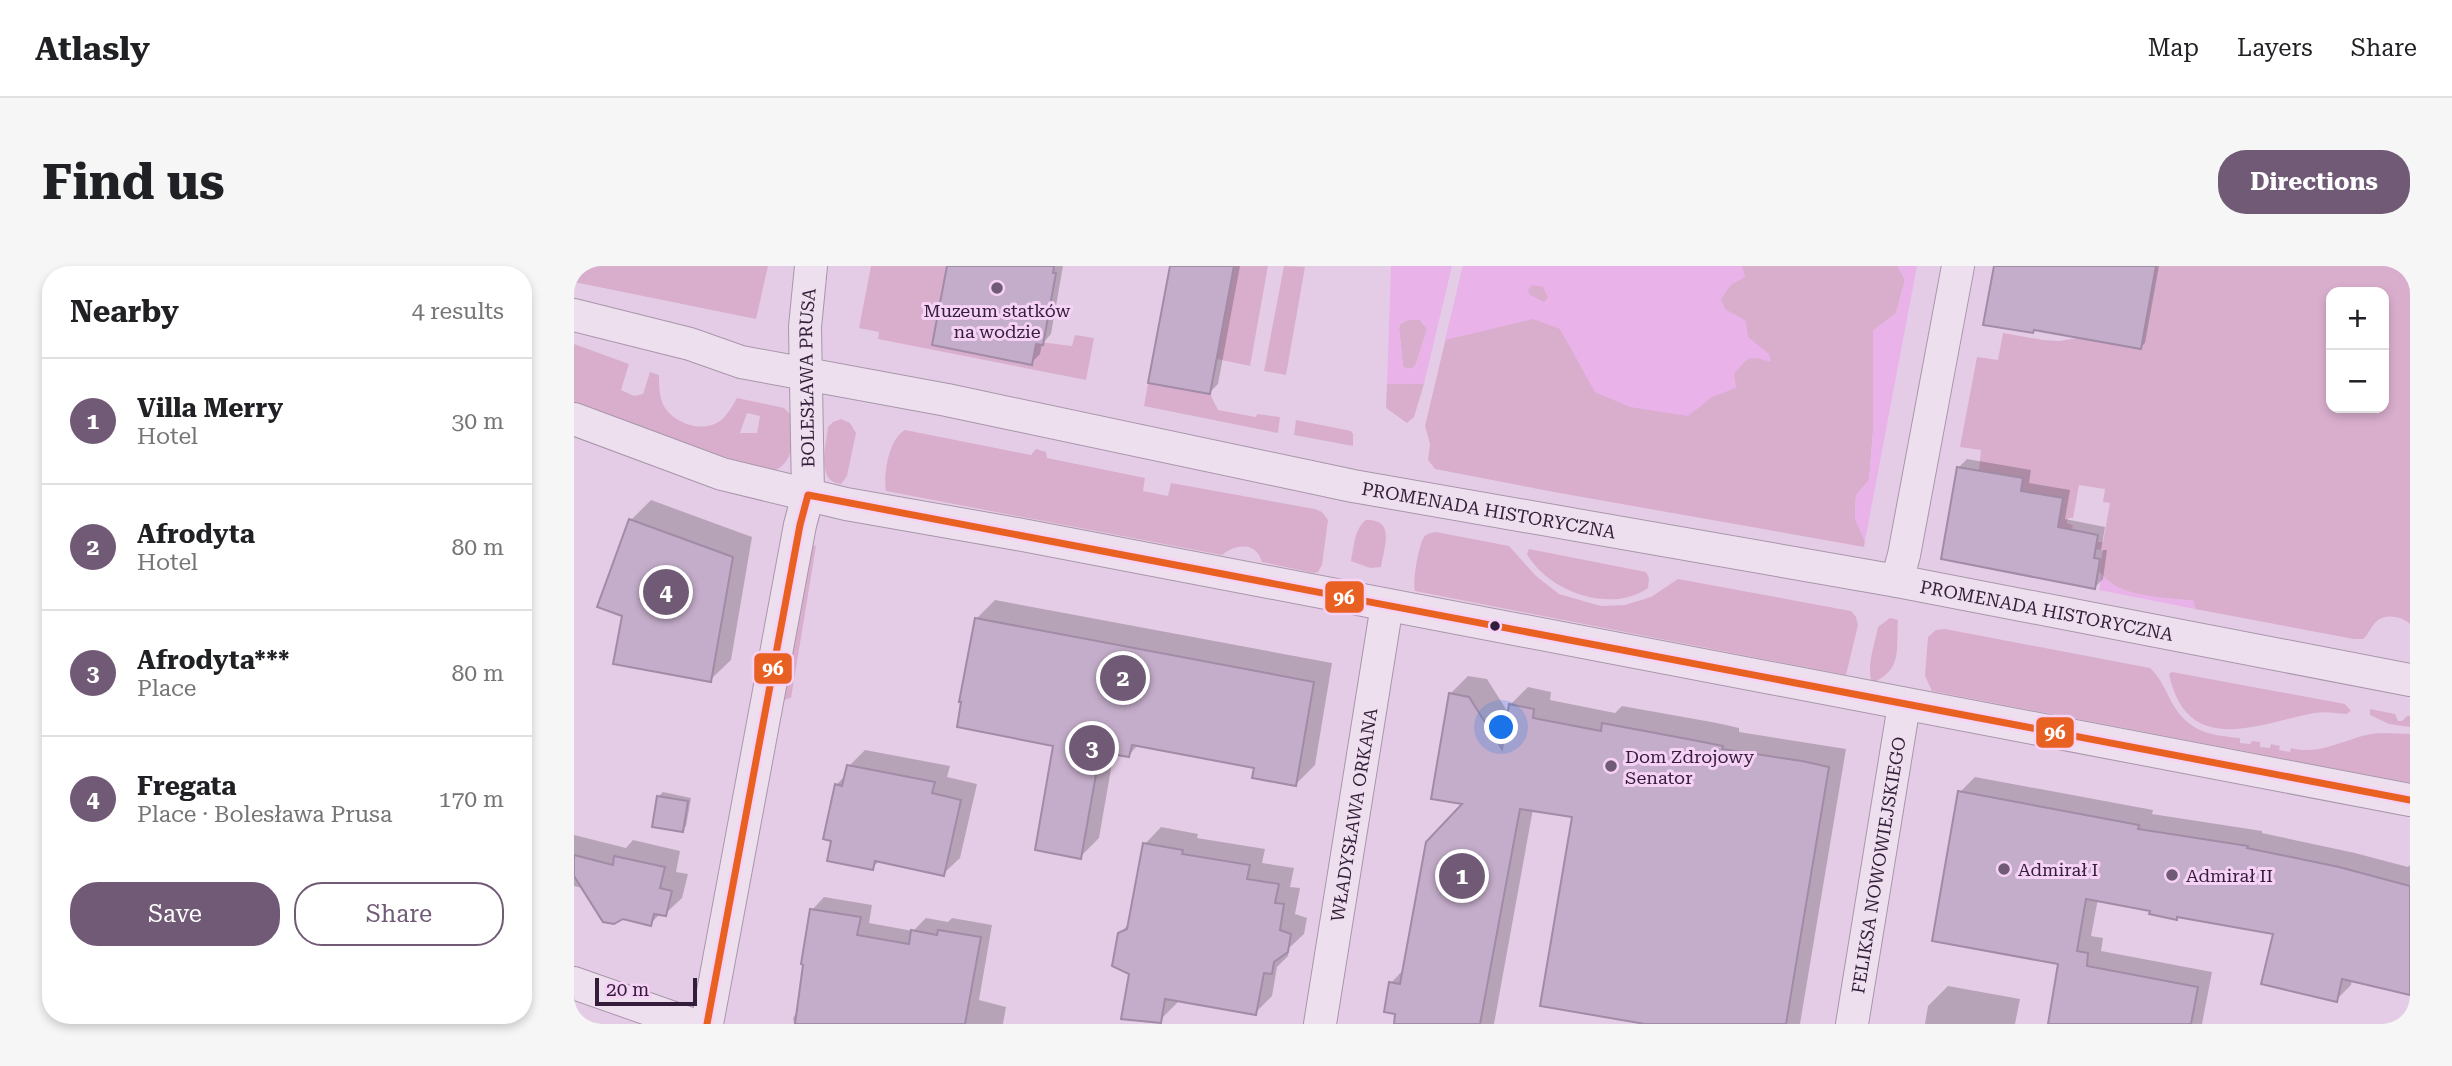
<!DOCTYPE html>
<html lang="en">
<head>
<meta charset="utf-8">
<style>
	:root { --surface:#fff; --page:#f6f6f6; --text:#202124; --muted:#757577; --line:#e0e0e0; --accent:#715a76 }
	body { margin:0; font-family:"Roboto Serif",serif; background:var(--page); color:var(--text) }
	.controls { position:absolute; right:21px; top:21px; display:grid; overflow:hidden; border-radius:14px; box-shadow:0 4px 10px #0003 }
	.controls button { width:63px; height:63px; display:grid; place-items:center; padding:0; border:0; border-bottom:2px solid var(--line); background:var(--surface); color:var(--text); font:35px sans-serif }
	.scale { position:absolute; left:21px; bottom:18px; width:102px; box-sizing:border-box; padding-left:7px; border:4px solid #331d3a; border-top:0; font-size:19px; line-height:24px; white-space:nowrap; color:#331d3a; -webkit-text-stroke:5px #f6d2f7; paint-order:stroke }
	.you { position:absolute; left:928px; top:462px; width:24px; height:24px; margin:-18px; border:5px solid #fff; border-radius:50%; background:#1a73e8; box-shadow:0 0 0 10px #1a73e833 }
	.badge { display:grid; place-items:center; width:46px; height:46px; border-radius:50%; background:var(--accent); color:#fff; font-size:23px; font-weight:700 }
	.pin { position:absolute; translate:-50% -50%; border:4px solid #fff; box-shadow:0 2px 7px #0006 }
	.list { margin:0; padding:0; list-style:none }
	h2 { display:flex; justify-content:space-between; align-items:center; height:91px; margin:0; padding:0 28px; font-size:30px }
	h2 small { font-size:23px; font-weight:400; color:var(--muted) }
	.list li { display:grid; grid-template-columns:46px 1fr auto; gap:21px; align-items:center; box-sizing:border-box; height:126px; padding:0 28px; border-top:2px solid var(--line) }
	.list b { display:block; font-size:26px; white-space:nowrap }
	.list p { margin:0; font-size:23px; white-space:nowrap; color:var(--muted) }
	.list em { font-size:23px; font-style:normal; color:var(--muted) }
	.actions { display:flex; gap:14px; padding:21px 28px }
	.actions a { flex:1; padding:16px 0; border:2px solid var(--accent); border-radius:28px; text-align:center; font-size:24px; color:var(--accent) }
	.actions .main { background:var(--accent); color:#fff }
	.map { position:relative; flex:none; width:1836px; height:758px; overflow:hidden; border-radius:28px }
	header { display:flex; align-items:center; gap:42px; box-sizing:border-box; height:98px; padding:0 35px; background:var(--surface); border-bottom:2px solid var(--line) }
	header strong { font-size:33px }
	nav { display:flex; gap:38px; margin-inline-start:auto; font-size:24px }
	.intro { display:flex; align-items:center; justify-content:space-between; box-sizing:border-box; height:168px; padding:0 42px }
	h1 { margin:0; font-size:49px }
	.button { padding:18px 32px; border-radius:28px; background:var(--accent); color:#fff; font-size:24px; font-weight:700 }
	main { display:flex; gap:42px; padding:0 42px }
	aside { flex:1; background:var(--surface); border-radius:28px; box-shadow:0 4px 10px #0003 }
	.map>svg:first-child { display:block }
	.green { fill:#d9aecd; fill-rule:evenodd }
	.sand { fill:#e9b3ea; fill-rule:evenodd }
	.shadow { fill:#0003 }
	.building { fill:#c4adca; stroke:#a18ba6; stroke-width:2 }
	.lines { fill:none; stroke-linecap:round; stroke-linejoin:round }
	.street-casing { stroke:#a896ab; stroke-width:34 }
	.street { stroke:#eddfed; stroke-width:32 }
	.bus-1-casing { stroke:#f6d2f7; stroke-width:12 }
	.bus-1 { stroke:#e86123; stroke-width:7 }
	.poi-dot { fill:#715a76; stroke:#f6d2f7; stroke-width:2.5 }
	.bus-dot { fill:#331d3a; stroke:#f6d2f7; stroke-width:2.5 }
	.labels { text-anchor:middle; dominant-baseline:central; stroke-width:6; stroke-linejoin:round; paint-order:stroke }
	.poi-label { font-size:18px; fill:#331d3a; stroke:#f6d2f7; text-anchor:start }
	.street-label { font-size:18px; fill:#331d3a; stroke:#f6d2f7 }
	.line-badge { stroke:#f6d2f7; stroke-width:2.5 }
	.badge-label { font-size:19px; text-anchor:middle; font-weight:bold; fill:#fff }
</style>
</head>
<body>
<header>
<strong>Atlasly</strong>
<nav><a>Map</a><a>Layers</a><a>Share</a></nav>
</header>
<div class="intro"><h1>Find us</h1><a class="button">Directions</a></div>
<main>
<aside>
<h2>Nearby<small>4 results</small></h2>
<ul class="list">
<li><span class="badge">1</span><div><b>Villa Merry</b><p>Hotel</p></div><em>30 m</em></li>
<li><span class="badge">2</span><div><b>Afrodyta</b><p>Hotel</p></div><em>80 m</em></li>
<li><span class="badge">3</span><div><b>Afrodyta***</b><p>Place</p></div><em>80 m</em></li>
<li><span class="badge">4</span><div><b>Fregata</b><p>Place · Bolesława Prusa</p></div><em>170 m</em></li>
</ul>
<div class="actions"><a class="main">Save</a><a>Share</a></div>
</aside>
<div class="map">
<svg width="1836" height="758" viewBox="0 0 1836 758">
	<rect width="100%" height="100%" fill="#e5cce6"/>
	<path class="green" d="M0,0H194L182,53L0,16Z
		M297,0H373L358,79L457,98L462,78L469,79L466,76L498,80L501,69L520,72L512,114L304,73L305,66L285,62Z
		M660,0H694L676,100L643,93Z
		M710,0L731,1L712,109L690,105Z
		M889,0H1324L1331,14L1322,47L1299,65V166L1295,214L1282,229L1281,252L1291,275L1290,281L980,226L861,203L854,194L856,178L851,160Z
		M1582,0H1836V358C1829,351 1812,347 1803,355C1797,360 1795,368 1789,373H1780L1621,343L1619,335C1590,331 1543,333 1525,305L1529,284L1521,283L1522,276H1529L1536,237L1529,236L1531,223L1505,219L1499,252H1494L1493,257L1499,259L1498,264L1484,261L1444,241L1449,212L1405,204L1407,184L1386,181L1403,91L1424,94L1429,67L1469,74L1486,75L1503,72L1567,83ZM1757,26H1810V142H1757Z
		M834,54H846L853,63L842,98L839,102L832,103L829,100L825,62L826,58Z
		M0,78L55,98L47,124L60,130L69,128L76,106L85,109C85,121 85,132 91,142C102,158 129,167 146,155C153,150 159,139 163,132L210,142L217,149C218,171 223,196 198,206L139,187L0,136ZM173,147L186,150L183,167H166Z
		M574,117L636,128L644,144L682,151L683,148L706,151L704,167L570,140Z
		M813,118H850L840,151L833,157L812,142Z
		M267,153L276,157L282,167L273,210L267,218C242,216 252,179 254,161L259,156Z
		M722,154L777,165L779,168V180L720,169Z
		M331,164L457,189L462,183L472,186L473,192L571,212L569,225L594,230L597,217L741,243L748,246L754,254L748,299L744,306L740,307L688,296C682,275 662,278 648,289L312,225C309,209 315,172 331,164Z
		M792,254C822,253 810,281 807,301L796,302L777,295C780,281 780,263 792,254Z
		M862,266L935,280L962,310L985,328L1027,340L1051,339L1077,331L1104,313L1277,345L1282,351L1284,359L1272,409L841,325C838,317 845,275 851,270C854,267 858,267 862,266Z
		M237,279L242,280L217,432L209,434Z
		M955,283L1072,306L1075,312L1074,322C1038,348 974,326 953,288Z
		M1316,352L1324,354C1322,383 1329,404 1298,417C1292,400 1301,378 1304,361Z
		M1371,363L1576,402C1586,411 1591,423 1597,435C1613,465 1634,469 1666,472V477L1676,478L1678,475L1686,476V481L1696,482L1697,478L1706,480L1705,484L1716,486L1717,482C1746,490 1770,473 1797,468C1810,466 1823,468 1836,468V517L1358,425L1351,410L1354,371L1362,364Z
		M1598,406L1771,438L1777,445L1772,448C1761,447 1751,445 1740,447C1683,458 1613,492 1595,408Z
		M1796,443L1821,448L1824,455H1828L1833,450H1836V461L1815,458L1796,449Z"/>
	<path class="sand" d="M817,0H878L850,118H813ZM834,54H846L853,63L842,98L839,102L832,103L829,100L825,62L826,58Z
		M889,0H1168L1171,11L1157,19L1147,33L1151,43L1172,55L1174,71L1195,88L1197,96C1175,89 1175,90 1160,108L1162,122L1138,131L1114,150L1056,141L1021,126L986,63L959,53L871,74ZM958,19L969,21L974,32L970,36L956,29L954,24Z
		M1324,0H1343L1291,275L1281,253L1282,229L1295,214L1299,166V65L1322,47L1331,14Z
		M1528,308C1542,332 1595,331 1620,335L1621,343L1525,324Z"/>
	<path class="shadow" d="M375,0H489L477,68L468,78L466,88L457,97Z
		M598,0H666L644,118L635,127Z
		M1422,0H1585L1571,77L1567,81Z
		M1393,193L1457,204L1455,217L1496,224L1491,253L1531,261L1527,284H1533L1529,313L1521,321L1384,202Z
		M77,234L178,271L157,394L136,414L50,348L57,254Z
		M421,334L758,397L741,499L722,518L682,501L565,478L555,489L540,486L525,572L506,591L481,478L402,353Z
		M894,410L913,413L935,448L936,439L954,421L977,426L976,434L1041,447L1048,440L1143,457L1165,462V466L1272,483L1226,758H1082L1000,550L959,543L920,758H821L823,747L817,717L831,702L891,537L876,428Z
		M291,484L376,500L373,511L403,518L386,592L369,608L306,594L298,602L262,519L273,508L275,500Z
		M1401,511L1579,544L1578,548L1688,565V567L1781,587L1834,601L1836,599V728L1778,714L1777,719L1762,734L1701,666L1524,633L1517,670L1529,672L1527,685L1638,706L1628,758H1476L1486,696L1386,526Z
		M89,526L117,532L112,560L108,564L85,530Z
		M587,561L624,568L623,572L691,583L688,597L720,602L716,621L726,622L721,648L733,652L730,668L715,682L714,690L703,701L698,730L681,747L604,733L603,737L587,753L557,707L545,668L555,658L571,578Z
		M0,569L52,582L59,574L106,585L102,606L114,608L108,632L91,648L87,647L76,658L29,627L0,620Z
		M250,631L298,639L295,657L339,665L352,652L374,656L378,652L418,659L405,734L432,741L429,758H220L219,752L225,743L238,644Z
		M1374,720L1446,733L1441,758H1351L1354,740Z"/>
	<path class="building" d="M373,0H480L479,7H482L469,79L462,78L458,99L358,79Z
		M596,0H660L636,128L574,117Z
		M1420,0H1582L1567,83L1460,64L1459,67L1409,59Z
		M1383,201L1449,212L1447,225L1489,232L1484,261L1524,269L1520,292L1526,293L1521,323L1367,293Z
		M55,253L159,291L137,416L39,398L48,350L23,341Z
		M401,352L740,416L722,520L678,512L680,502L558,479L555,491L526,486L507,593L461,584L479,480L383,461L387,436H385Z
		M875,427L895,431L928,483L935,438L960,443L959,452L1027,465L1028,457L1124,475L1149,480L1148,483L1228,495L1255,501L1212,758H1071L966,740L998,551L946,543L906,758H820L821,748L810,746L815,716L826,718L852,576L888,538L857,533Z
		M273,499L361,516L358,527L387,534L370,610L301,595L299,604L253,595L257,575L249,573L261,518L268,520Z
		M1384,525L1565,559L1564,563L1674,580L1673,582L1765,601L1836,620V729L1768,713L1763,736L1687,718L1699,668L1603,651V654L1575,648L1576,645L1512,633L1503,685L1514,687L1513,700L1624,721L1617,758H1474L1484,698L1358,675Z
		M83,530L114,535L109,566L78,561Z
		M569,577L609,584L608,588L676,599L673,613L705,618L701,637L710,638L706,664L717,668L714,686L700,696L698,708L690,707L682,749L591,733L587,757L547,753L555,708L538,700L544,667L553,663Z
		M0,589L39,599L40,590L91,601L86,622L98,625L92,650L80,648L77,660L49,653L40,658L29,656L0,610Z
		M236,643L287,651L283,669L335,678L337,664L363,669L364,664L407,671L391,758H221L229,699L227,698Z"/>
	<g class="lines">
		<defs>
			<g id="street">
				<path id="s1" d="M0,49L116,78L167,96L373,134L779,220L1323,315L1836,414"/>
				<path d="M0,153L148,208L272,238L443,268L1836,534"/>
				<path d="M1323,315L1330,289L1384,0"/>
				<path d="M0,717L117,758"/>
				<path id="s2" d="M133,758L226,259L234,229L231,61L237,0"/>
				<path id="s3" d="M746,758L813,339"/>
				<path id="s4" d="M1278,758L1330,439"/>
			</g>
		</defs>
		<use href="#street" class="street-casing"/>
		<use href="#street" class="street"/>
		<defs>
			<path id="bus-1" d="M133,758L226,259L234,229L1836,534"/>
		</defs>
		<use href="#bus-1" class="bus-1-casing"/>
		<use href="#bus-1" class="bus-1"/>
	</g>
	<g class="poi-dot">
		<circle cx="423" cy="22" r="7"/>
		<circle cx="1037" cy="500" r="7"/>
		<circle cx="1430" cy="603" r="7"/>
		<circle cx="1598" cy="609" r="7"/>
	</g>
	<circle class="bus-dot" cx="921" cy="360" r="6"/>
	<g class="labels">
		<g class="poi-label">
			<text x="423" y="44" text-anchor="middle">Muzeum statków<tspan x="423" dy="21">na wodzie</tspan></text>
			<text x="1051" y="490">Dom Zdrojowy<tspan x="1051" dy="21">Senator</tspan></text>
			<text x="1444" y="603">Admirał I</text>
			<text x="1612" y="609">Admirał II</text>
		</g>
		<g class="street-label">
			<text stroke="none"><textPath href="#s2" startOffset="656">BOLESŁAWA PRUSA</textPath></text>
			<text stroke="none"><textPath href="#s1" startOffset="936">PROMENADA HISTORYCZNA</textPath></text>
			<text stroke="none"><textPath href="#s1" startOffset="1503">PROMENADA HISTORYCZNA</textPath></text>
			<text stroke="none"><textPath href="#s3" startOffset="212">WŁADYSŁAWA ORKANA</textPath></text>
			<text stroke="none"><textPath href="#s4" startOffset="161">FELIKSA NOWOWIEJSKIEGO</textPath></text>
		</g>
	</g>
	<g class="line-badge">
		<rect x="750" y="314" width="41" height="34" rx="7" fill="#e86123"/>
		<rect x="179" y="386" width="40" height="33" rx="7" fill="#e86123"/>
		<rect x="1461" y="450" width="40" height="33" rx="7" fill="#e86123"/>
	</g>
	<g class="badge-label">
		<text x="770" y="338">96</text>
		<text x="199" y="409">96</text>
		<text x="1481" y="473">96</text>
	</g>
</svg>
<div class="controls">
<button>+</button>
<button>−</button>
</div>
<div class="scale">20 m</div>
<div class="you"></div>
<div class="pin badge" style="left:888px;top:610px">1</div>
<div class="pin badge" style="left:549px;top:412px">2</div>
<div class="pin badge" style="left:518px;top:482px">3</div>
<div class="pin badge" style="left:92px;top:326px">4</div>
</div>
</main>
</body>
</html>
